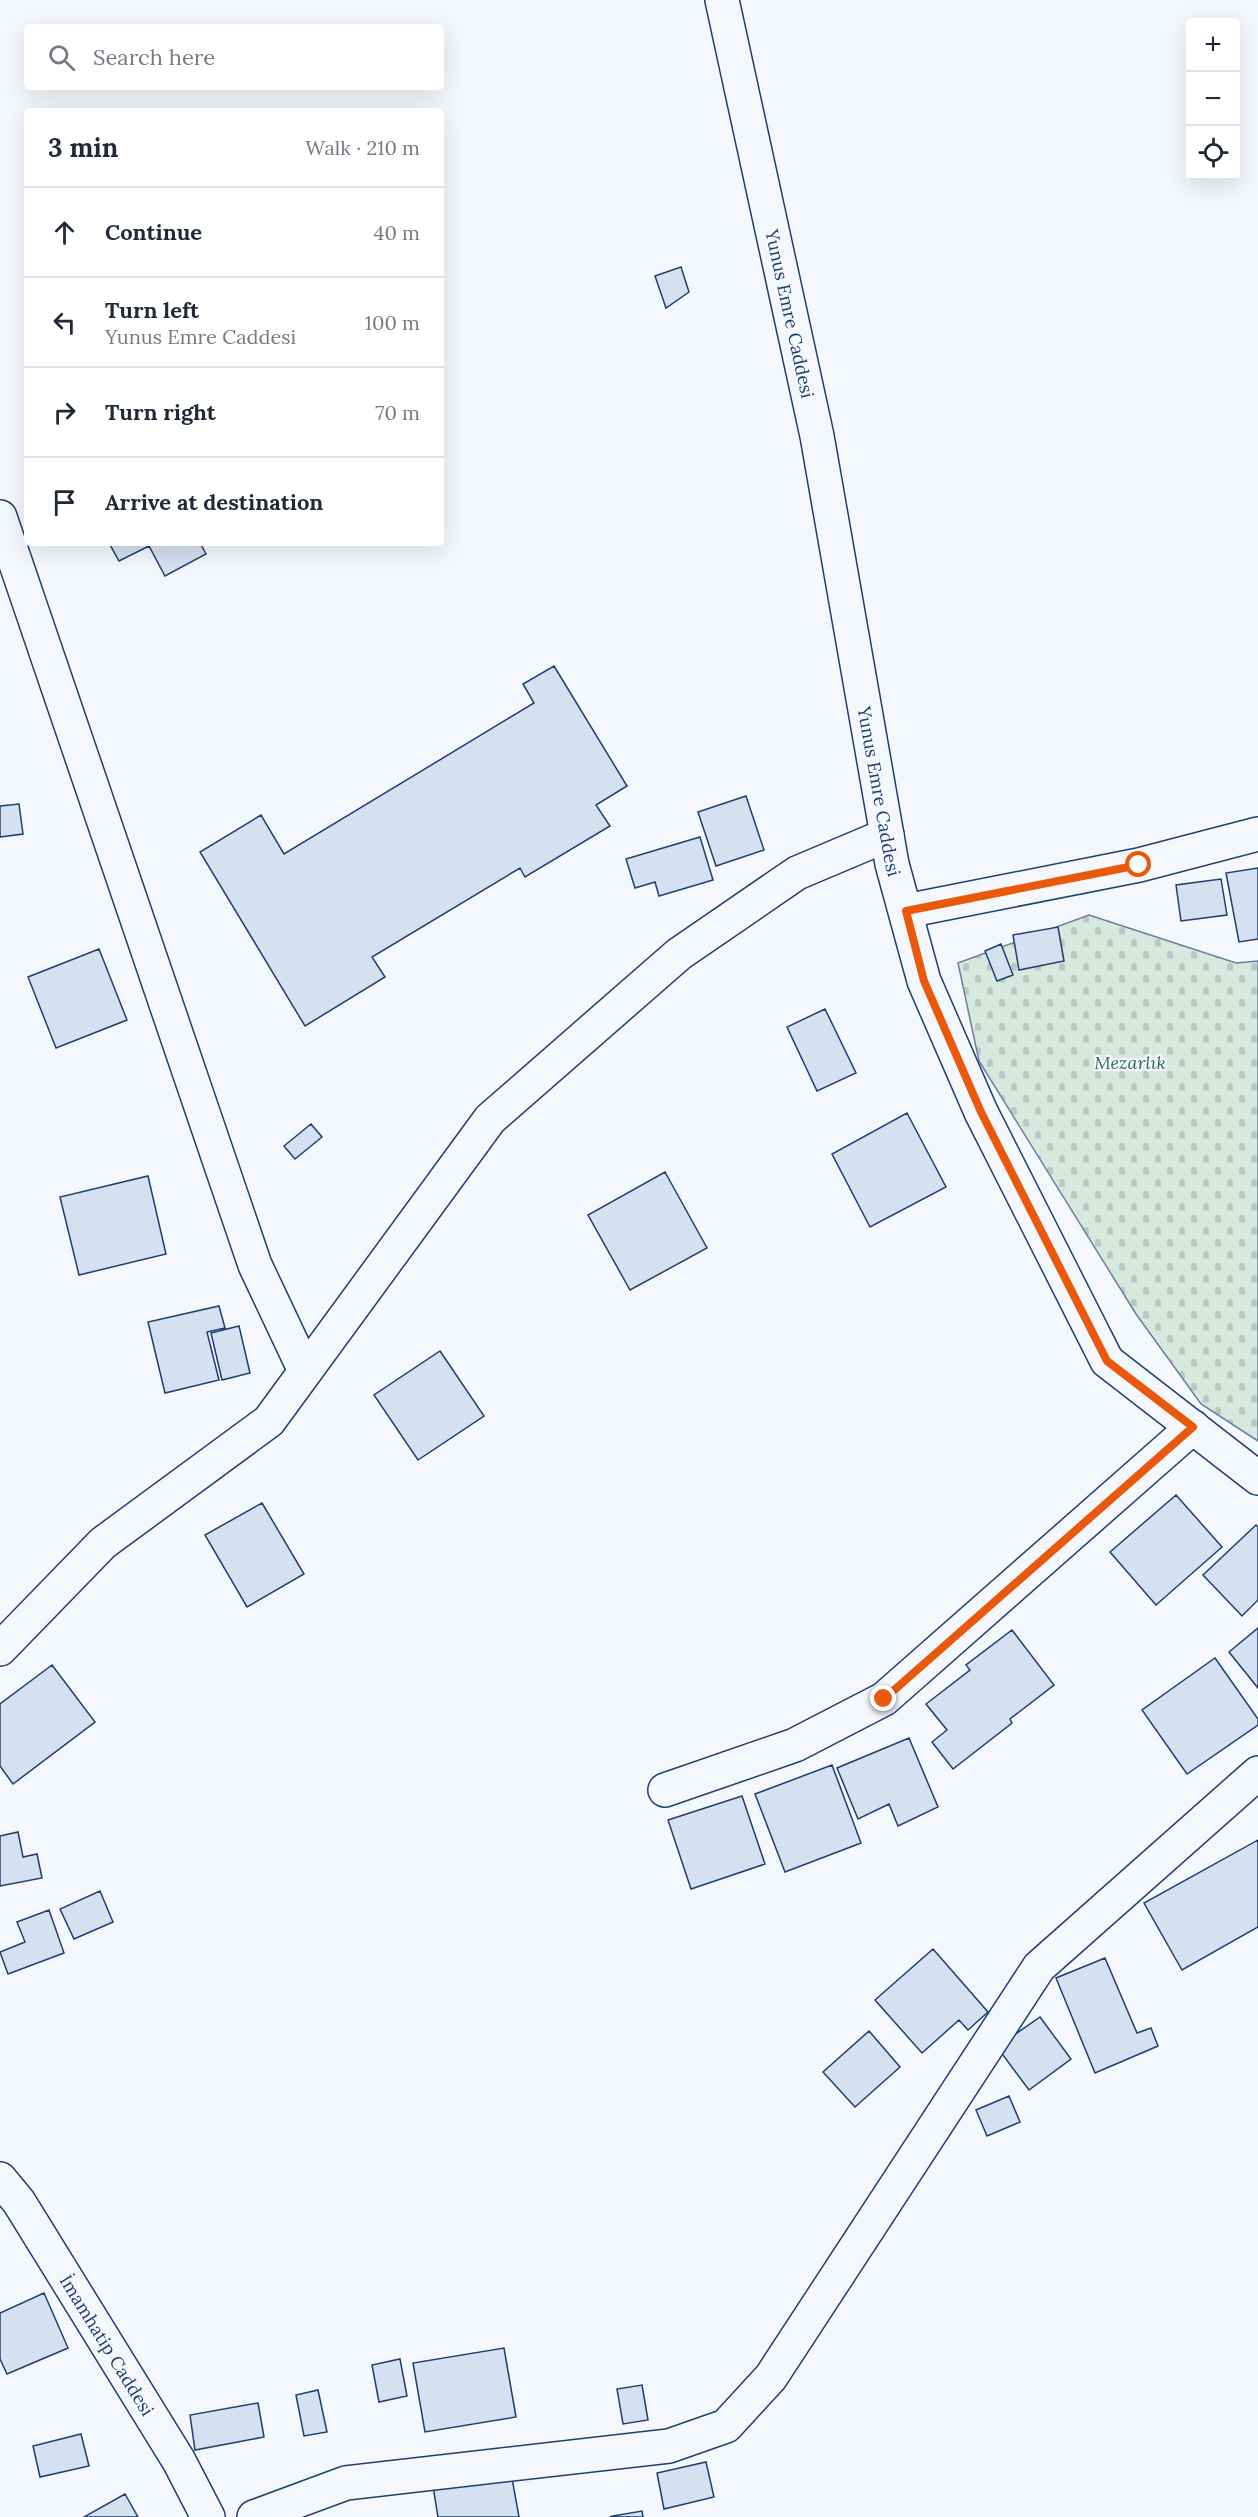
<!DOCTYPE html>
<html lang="en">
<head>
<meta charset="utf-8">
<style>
	:root { --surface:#fff; --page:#f2f2f3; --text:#1f2937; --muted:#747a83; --line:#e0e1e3 }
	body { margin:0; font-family:Lora,serif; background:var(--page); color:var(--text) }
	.controls { position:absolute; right:18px; top:18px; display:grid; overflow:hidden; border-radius:6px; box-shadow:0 6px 24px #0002 }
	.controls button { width:54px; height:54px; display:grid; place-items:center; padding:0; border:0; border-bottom:2px solid var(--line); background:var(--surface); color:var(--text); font:30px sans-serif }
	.stop { position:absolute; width:18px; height:18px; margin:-14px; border:4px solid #ea580c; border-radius:50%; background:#fff }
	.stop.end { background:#ea580c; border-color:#fff; box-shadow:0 2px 6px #0008 }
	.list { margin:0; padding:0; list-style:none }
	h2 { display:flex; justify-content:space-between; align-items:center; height:78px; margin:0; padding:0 24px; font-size:26px }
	h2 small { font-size:20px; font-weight:400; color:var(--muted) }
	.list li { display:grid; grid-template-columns:39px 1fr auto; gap:18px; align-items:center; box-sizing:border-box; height:90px; padding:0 24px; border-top:2px solid var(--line) }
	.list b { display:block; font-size:22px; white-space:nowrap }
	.list p { margin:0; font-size:20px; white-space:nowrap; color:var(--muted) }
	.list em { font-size:20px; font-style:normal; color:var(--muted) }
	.icon { flex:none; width:33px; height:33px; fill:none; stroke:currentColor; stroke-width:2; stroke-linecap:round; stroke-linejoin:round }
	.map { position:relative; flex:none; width:1258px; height:2517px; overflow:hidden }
	.search { position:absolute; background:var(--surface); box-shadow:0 6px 24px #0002; left:24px; top:24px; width:420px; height:66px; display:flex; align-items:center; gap:15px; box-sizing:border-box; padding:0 21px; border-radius:6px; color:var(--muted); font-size:22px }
	.panel { position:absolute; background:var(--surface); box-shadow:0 6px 24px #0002; left:24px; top:108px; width:420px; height:438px; border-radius:6px }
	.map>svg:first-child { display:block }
	.cemetery { fill:url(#cemetery-stones); stroke:#687fa3; stroke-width:1.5 }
	.building { fill:#d5e0f0; stroke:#1d3f73; stroke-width:1.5 }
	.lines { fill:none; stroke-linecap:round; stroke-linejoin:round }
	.minor-casing { stroke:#1d3f73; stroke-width:36 }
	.minor { stroke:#f4f7fb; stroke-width:33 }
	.route { stroke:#ea580c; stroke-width:8 }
	.labels { text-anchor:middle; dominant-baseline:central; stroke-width:4.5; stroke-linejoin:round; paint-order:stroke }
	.street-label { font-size:18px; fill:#1d3f73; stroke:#f4f7fb }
	.park-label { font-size:18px; font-style:italic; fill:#2c6c60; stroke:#f4f7fb }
</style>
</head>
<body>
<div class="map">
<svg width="1258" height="2517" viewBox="0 0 1258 2517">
	<defs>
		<pattern id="cemetery-stones" width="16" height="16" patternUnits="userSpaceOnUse" patternTransform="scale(1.5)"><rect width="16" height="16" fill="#d7e8df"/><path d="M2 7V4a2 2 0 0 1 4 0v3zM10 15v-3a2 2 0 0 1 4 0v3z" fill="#b8c8c3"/></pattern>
	</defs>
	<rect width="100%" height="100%" fill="#f4f7fb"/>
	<path class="cemetery" d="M1089,915L1236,963L1258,961V1441L1201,1404L1136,1314L979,1061L958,963Z"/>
	<path class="building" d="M681,267L689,292L666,308L655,276Z
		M109,543H200L206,554L165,576L149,546L119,561Z
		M554,666L627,786L596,805L610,826L525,877L520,868L372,957L385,977L305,1026L200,852L261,815L284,854L534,703L523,684Z
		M746,796L764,850L716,866L698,812Z
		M19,804L23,834L0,837V806Z
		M700,837L713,880L659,896L655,882L635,888L626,859Z
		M1258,868V939L1239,942L1226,873Z
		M1221,879L1227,915L1181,921L1176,885Z
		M1058,927L1064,961L1019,970L1013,935Z
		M1001,944L1013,975L997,981L985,951Z
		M99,949L127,1020L56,1048L28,977Z
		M825,1009L856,1073L817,1091L787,1027Z
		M907,1113L946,1187L870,1227L832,1154Z
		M311,1124L322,1137L295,1159L284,1146Z
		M665,1172L707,1248L630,1290L588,1215Z
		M148,1176L166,1254L79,1275L60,1197Z
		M219,1306L225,1328L207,1332L219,1380L165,1393L148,1322Z
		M239,1326L250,1373L222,1380L211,1333Z
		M440,1351L484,1416L418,1460L374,1395Z
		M1176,1495L1222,1547L1156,1605L1110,1552Z
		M262,1503L304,1574L247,1607L205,1535Z
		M1256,1525L1258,1527V1600L1242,1616L1203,1575Z
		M1258,1628V1688L1229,1652Z
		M1012,1630L1054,1685L1010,1719L1012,1723L953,1769L932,1742L947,1730L926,1704L970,1670L966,1665Z
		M1215,1658L1258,1719V1725L1187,1774L1142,1710Z
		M52,1665L95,1722L13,1784L0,1766V1704Z
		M909,1738L938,1807L898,1826L889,1804L858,1819L837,1768Z
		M832,1765L861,1843L785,1872L755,1794Z
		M742,1796L765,1864L691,1889L668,1820Z
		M18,1832L23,1857L37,1854L42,1878L0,1886V1836Z
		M1258,1840V1927L1182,1970L1144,1903Z
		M100,1891L113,1922L74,1939L60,1909Z
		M49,1910L64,1953L8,1974L0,1952L25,1942L17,1922Z
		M933,1949L988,2012L968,2030L959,2020L922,2053L875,2000Z
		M1105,1958L1137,2033L1151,2028L1158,2046L1095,2073L1056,1978Z
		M1040,2017L1071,2059L1029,2090L997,2047Z
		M869,2031L900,2067L855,2107L823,2072Z
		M1009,2096L1020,2122L987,2136L976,2110Z
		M44,2293L68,2348L7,2374L0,2359V2313Z
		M504,2348L516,2417L425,2432L413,2363Z
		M400,2359L407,2396L379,2402L372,2365Z
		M642,2385L648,2420L623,2424L617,2389Z
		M318,2390L327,2432L304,2436L296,2395Z
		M258,2403L264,2437L195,2450L190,2415Z
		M81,2434L89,2466L40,2477L33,2446Z
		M706,2462L714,2497L664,2509L657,2473Z
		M510,2467L519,2517H438L432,2480Z
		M125,2494L138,2517H84Z
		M642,2511L643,2517H610L613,2516Z"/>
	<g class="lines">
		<defs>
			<g id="minor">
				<path id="s1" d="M722,0L817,436L892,864L924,981L981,1112L1107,1361L1258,1478"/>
				<path d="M0,517L255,1265L305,1371"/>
				<path d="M906,911L1139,865L1258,834"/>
				<path d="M0,1649L103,1543L269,1421L490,1119L679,954L797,873L887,835"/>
				<path d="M665,1790L795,1745L884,1699L1193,1427"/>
				<path id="s2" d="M0,2179L19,2202L179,2461L208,2517"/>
				<path d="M254,2517L346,2483L669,2446L726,2426L771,2377L1039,1967L1258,1773"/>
			</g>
		</defs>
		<use href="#minor" class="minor-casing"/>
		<use href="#minor" class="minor"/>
	</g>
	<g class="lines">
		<path class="route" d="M884,1699L1193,1427L1107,1361L981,1112L924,981L906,911L1139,865"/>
	</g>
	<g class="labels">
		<g class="street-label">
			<text stroke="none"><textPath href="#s1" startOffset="321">Yunus Emre Caddesi</textPath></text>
			<text stroke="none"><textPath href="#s1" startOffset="807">Yunus Emre Caddesi</textPath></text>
			<text stroke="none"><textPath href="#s2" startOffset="198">İmamhatip Caddesi</textPath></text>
		</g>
		<g class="park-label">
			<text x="1130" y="1062">Mezarlık</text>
		</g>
	</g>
</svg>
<div class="controls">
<button>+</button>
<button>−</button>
<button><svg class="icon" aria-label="locate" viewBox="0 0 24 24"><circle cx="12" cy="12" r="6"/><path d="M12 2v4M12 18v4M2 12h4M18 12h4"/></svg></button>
</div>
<div class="stop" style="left:1139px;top:865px"></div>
<div class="stop end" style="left:884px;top:1699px"></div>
<div class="search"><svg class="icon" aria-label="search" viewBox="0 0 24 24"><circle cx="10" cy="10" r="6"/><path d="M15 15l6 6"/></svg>Search here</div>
<section class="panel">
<h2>3 min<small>Walk · 210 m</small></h2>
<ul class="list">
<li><svg class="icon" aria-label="ahead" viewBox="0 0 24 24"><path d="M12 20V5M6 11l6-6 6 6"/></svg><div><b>Continue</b></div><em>40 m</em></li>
<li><svg class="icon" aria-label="left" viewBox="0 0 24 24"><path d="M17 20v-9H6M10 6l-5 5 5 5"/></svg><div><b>Turn left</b><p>Yunus Emre Caddesi</p></div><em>100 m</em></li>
<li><svg class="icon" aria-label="right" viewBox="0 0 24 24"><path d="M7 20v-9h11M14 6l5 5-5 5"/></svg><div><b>Turn right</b></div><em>70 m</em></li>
<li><svg class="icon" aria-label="arrive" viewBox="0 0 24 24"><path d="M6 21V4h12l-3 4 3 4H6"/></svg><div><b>Arrive at destination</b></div></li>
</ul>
</section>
</div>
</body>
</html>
